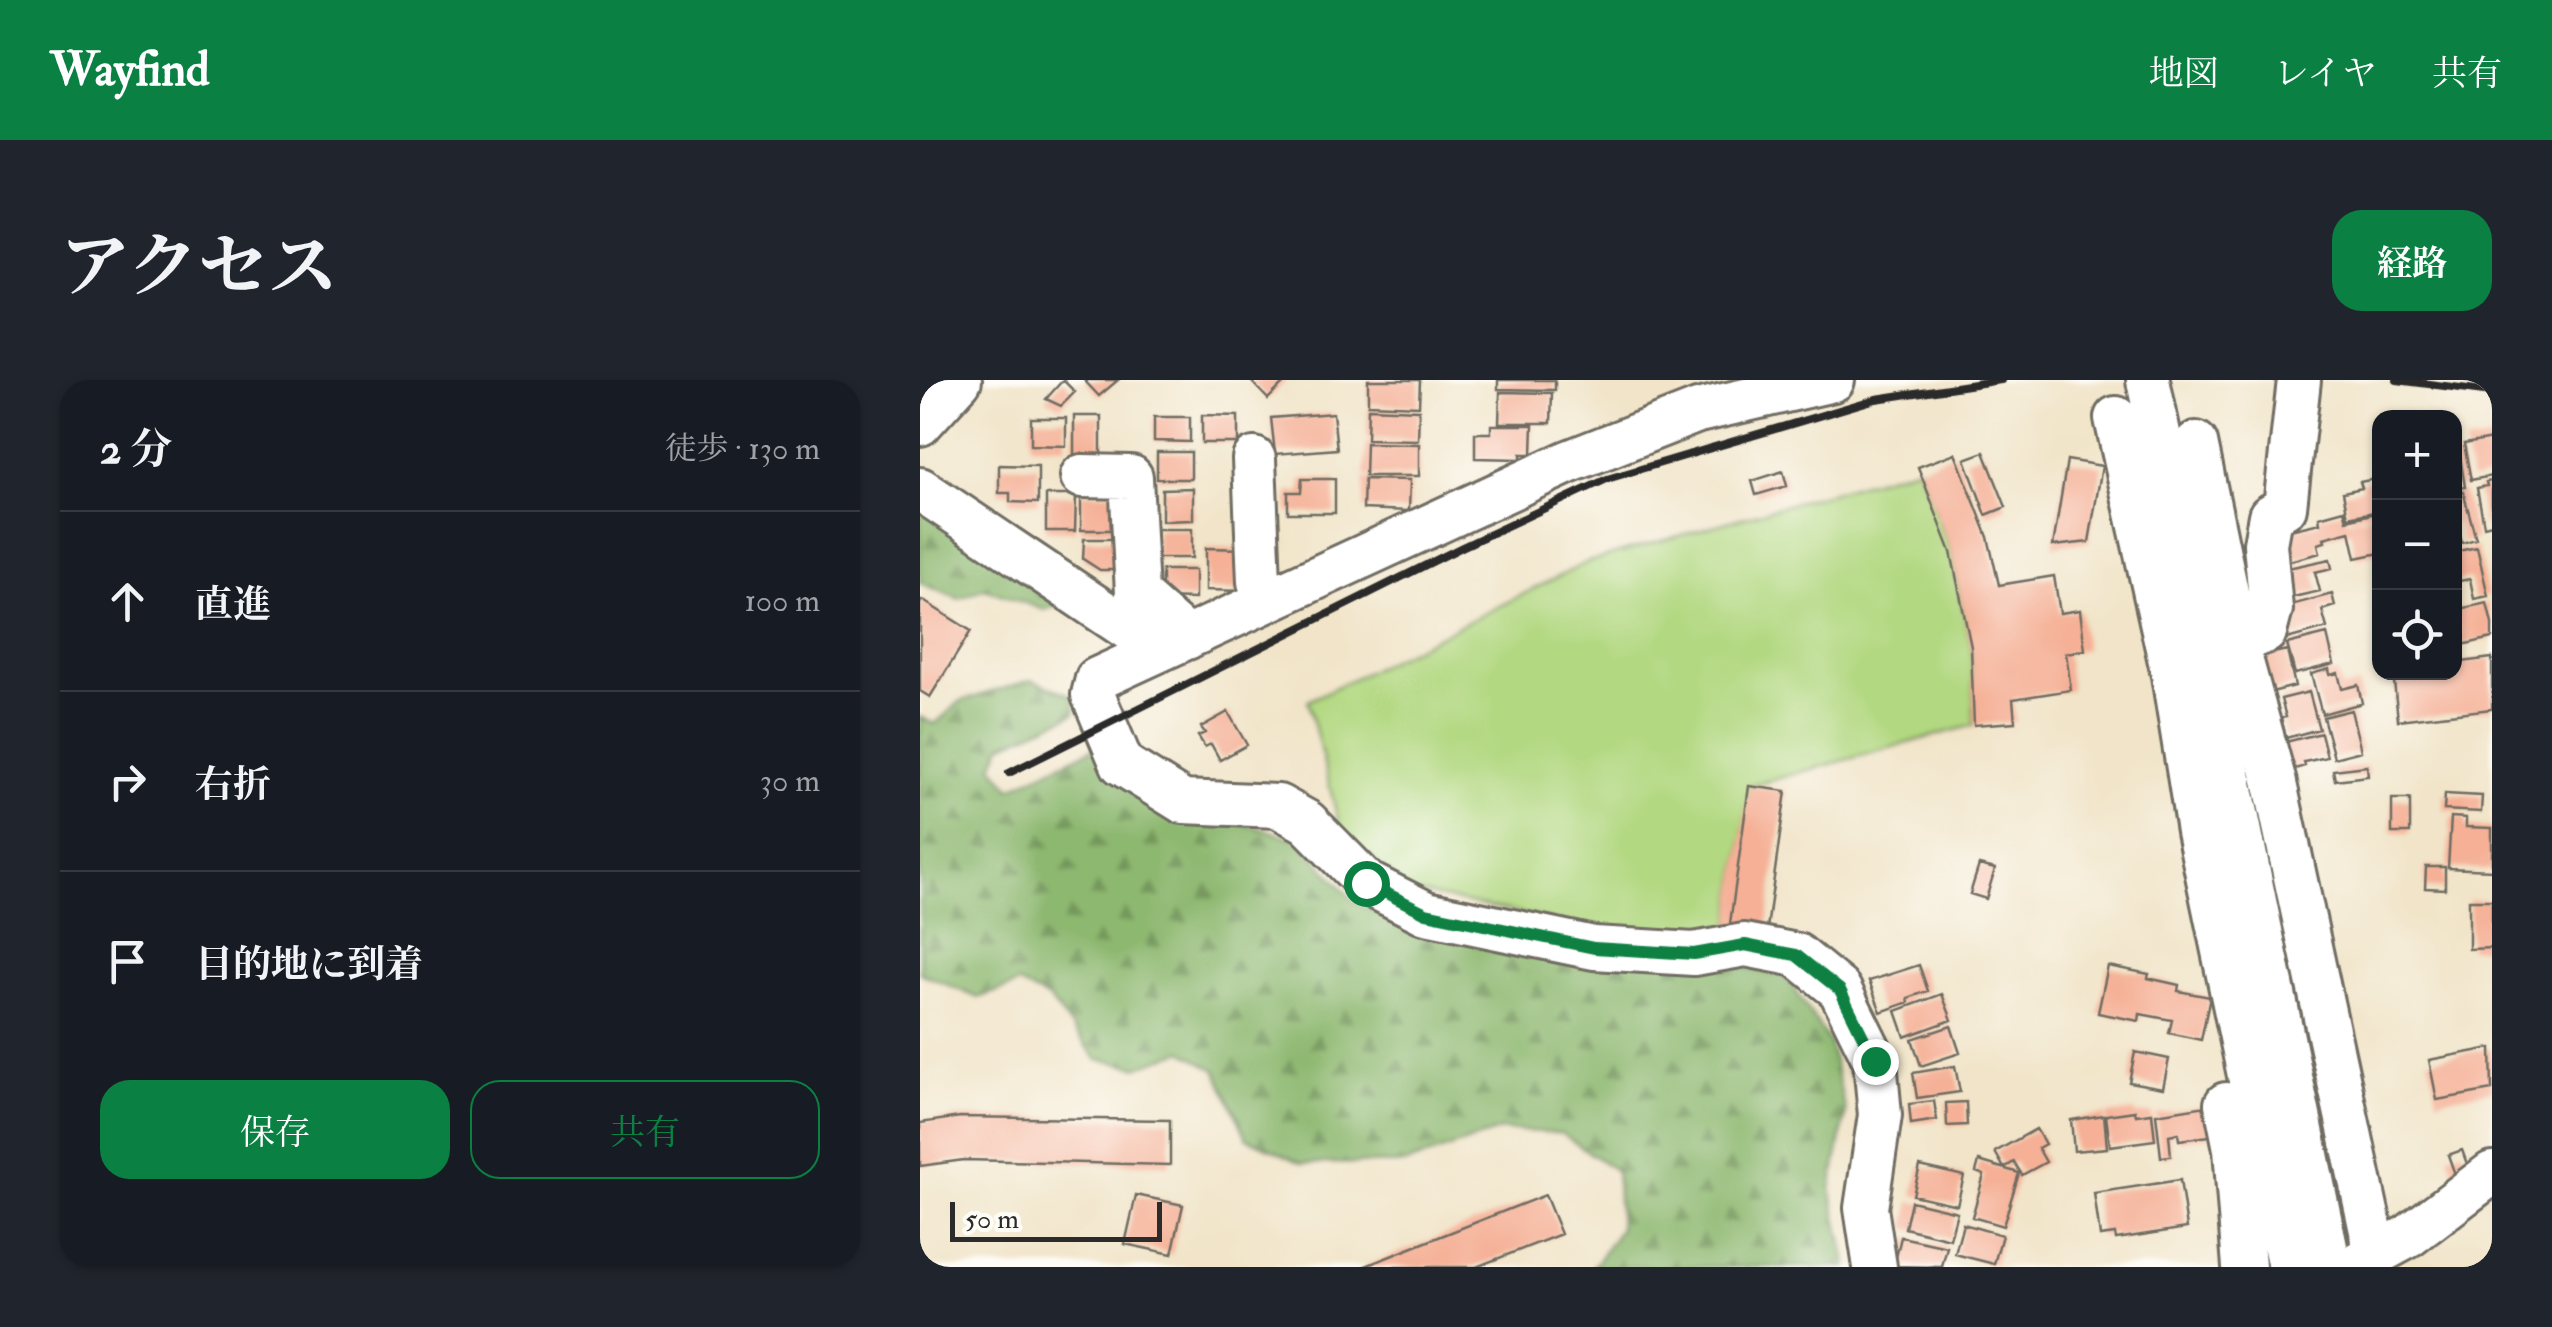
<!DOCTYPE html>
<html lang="ja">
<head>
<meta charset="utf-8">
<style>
	:root { --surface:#171b24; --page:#20242c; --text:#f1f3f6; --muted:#9ea1a6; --line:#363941; --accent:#0b8043 }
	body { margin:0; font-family:"IM FELL Double Pica","Noto Serif JP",serif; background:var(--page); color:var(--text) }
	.controls { position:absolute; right:30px; top:30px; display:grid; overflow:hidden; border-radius:20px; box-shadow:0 2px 8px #0004 }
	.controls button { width:90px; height:90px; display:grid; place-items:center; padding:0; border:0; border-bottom:2px solid var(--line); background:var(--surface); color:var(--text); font:50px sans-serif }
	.scale { position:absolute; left:30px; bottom:25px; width:212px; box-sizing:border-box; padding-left:10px; border:5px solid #2b2b2b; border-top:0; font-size:28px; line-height:35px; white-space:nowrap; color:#2b2b2b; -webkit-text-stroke:8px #fdfcf7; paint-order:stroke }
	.stop { position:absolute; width:30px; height:30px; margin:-22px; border:8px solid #0b8043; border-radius:50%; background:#fff }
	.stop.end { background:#0b8043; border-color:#fff; box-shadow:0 2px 10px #0008 }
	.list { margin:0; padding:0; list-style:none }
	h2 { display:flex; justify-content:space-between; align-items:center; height:130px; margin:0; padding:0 40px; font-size:42px }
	h2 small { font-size:32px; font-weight:400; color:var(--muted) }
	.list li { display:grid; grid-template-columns:65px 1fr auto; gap:30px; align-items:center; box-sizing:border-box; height:180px; padding:0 40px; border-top:2px solid var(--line) }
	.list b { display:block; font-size:38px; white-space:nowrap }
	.list em { font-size:32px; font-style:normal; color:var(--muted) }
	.actions { display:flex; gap:20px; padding:30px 40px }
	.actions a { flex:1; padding:22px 0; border:2px solid var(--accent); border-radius:30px; text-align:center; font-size:35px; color:var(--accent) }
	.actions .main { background:var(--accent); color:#fff }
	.icon { flex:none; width:55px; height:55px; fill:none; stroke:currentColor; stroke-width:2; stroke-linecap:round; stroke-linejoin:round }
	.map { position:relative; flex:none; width:1572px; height:887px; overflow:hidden; border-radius:30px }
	header { display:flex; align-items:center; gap:60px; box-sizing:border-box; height:140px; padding:0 50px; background:var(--accent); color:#fff }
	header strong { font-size:48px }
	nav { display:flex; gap:55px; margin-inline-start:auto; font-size:35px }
	.intro { display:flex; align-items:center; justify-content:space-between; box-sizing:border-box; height:240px; padding:0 60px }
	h1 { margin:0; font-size:70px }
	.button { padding:25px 45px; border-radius:30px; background:var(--accent); color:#fff; font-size:35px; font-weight:700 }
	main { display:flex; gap:60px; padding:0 60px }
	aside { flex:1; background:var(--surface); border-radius:30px; box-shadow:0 2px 8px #0004 }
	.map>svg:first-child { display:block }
	.forest { fill:url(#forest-firs); stroke:#5c724d; stroke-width:2.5 }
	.garden { fill:#b2d881; stroke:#6e8256; stroke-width:2.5 }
	.building { fill:#f5b096 }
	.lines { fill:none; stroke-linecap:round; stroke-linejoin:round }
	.minor-casing { stroke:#706c62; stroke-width:48 }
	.minor { stroke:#fff; stroke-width:42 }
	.rail { stroke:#2b2b2b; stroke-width:8 }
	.route { stroke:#0b8043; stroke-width:12 }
</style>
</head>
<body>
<header>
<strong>Wayfind</strong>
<nav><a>地図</a><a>レイヤ</a><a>共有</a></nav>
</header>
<div class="intro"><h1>アクセス</h1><a class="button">経路</a></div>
<main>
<aside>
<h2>2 分<small>徒歩 · 130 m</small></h2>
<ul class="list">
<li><svg class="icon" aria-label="ahead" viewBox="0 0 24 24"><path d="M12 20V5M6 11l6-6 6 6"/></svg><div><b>直進</b></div><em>100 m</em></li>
<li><svg class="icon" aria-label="right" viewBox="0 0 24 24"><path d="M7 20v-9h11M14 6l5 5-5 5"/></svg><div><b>右折</b></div><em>30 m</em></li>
<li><svg class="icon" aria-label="arrive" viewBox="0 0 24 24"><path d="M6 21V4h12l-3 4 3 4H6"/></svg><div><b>目的地に到着</b></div></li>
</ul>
<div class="actions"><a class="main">保存</a><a>共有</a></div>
</aside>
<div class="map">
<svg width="1572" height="887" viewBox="0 0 1572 887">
	<defs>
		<pattern id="forest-firs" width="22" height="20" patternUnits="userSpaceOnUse" patternTransform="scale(2.5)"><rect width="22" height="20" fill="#8db86f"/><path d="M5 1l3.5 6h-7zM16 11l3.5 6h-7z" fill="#73965b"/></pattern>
	</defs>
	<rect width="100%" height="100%" fill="#fdfcf7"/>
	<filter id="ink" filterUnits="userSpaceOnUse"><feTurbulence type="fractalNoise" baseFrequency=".01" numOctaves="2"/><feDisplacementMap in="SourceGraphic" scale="20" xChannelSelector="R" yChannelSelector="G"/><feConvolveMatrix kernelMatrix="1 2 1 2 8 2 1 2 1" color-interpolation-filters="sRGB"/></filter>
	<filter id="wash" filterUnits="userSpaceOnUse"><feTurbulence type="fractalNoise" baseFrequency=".0048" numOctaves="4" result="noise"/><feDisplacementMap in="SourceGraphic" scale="40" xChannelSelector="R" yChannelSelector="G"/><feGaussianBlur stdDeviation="2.25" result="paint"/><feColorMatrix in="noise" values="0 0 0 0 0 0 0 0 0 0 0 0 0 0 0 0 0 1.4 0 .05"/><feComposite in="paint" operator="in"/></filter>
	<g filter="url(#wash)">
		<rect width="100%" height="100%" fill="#f1e4c8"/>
		<path class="forest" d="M0,121L139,225L124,230L64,208L39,219L0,203Z
			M112,300L153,316L155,333L82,365L73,386L91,408L176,367L314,441L378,459L435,522L496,551L816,585L867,598L909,662L926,732L911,809L928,887H673L700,849L696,791L641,753L581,750L484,784L382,783L327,758L296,690L262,671L218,687L177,679L130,620L99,604L58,618L0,593V337L15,344L41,321Z"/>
		<path class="garden" d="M998,87L1031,172L1051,267L1054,345L830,406L809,551L736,561L489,511L421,451L388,321L668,182Z"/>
		<g id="blocks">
			<path class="building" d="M143,0L155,12L141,26L126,19Z
				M164,0H198L179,16Z
				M330,0H367L348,19Z
				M448,0H500L499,26L448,24Z
				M578,0H635V10L578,9Z
				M580,12L632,13L631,43H579Z
				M448,28L499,30L498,60L447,59Z
				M413,33L417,69L355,74L351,38Z
				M282,35L318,36V63H282Z
				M154,36H181V75L154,74Z
				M234,37H270V62L234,61Z
				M111,38H146V66L111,65Z
				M571,45H613L612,74H601V79L555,78V53H571Z
				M1572,59V96L1551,100L1544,64Z
				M446,63L499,64V96H445Z
				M237,72H271V99H237Z
				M1064,72L1086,127L1066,135L1045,79Z
				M1035,73L1068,157L1079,205L1134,196L1140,233L1160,230L1165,270L1146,273L1151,310L1093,319L1095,342L1054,345L1051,267L1031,172L998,87Z
				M1540,76L1545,107L1534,109V77Z
				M1147,80L1182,86L1169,162L1133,166Z
				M79,85L118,86V123L90,122V113H79Z
				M863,91L867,106L836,115L832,101Z
				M1460,98V131L1428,137L1423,112L1442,108L1440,102Z
				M382,99H415V133H368V112H381Z
				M444,99L490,100L489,131L443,129Z
				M1572,101V144L1564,146L1557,108L1567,106L1566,102Z
				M273,108V140L242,141V109Z
				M1543,111L1556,159L1542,163L1537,144H1534V114Z
				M161,113H196V150H161Z
				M126,115H156L155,151H126Z
				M1424,130L1427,140L1460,132V173L1436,178L1430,151L1404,158L1405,162L1398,164L1400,173L1361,183V152L1400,143L1399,137Z
				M236,149H272V178H236Z
				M164,159H200V190H180L163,179Z
				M1557,167L1568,216L1554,219L1550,199L1534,202V172Z
				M286,168L324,169V211L286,210Z
				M1410,179L1412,188L1395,192L1400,211L1360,220L1354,191Z
				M242,190H275V219L242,218Z
				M1412,214L1415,226L1402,230L1407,248L1367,259L1360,234L1367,226Z
				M2,220L51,251L10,317L0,311V224Z
				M1567,223L1572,244V258L1534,267V254L1540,252L1535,230Z
				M1407,254L1414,284L1375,294L1367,264Z
				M1367,270L1375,306L1344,314L1335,277Z
				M1572,278V329L1478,340L1473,292H1534V283Z
				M1409,289L1410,295L1418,293L1422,309L1438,305L1442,323L1402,334L1391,294Z
				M1389,312L1399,349L1366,358L1361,338L1366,337L1361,319Z
				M1431,330L1441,371L1414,378L1403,337Z
				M308,332L327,365L300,380L291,364L285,367L278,356L285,353L281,347Z
				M1401,353L1407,377L1384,382L1385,386L1365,392L1358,364Z
				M1447,386L1448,396L1415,400L1413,390Z
				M829,406L866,411L846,556L809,551Z
				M1525,414L1562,416L1561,432L1524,430Z
				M1472,419H1490V453H1472Z
				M1531,437L1546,438V447L1572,448V490L1528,488Z
				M1059,485L1075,489L1066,519L1050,514Z
				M1506,487H1525V509L1505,508Z
				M1549,520H1572V568L1549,569Z
				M999,585L1008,611L988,618L989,622L961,632L949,601Z
				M1188,586L1229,594L1228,598L1259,605L1258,611L1290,617L1281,660L1249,653L1252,640L1220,634L1219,641L1178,633Z
				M1022,614L1032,640L985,657L976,631Z
				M1031,646L1040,673L1001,686L992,659Z
				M1571,668L1572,710L1517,720L1509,680Z
				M1215,672L1249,679L1243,708L1209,702Z
				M1035,686L1040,712L997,718L993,693Z
				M1014,721L1017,740L991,744L989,724Z
				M1046,722L1047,745L1027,746L1026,723Z
				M1286,726L1297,745L1289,747L1290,756L1259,760L1258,753L1249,755L1251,776L1241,777L1236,734Z
				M1215,731L1216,735L1232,733L1235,760L1190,766L1186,735Z
				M1184,735L1187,768L1154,771L1151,740Z
				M40,737L250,740V785L44,780L0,786V743Z
				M1116,749L1125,764L1118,768L1126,782L1102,795L1094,782L1084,788L1075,772Z
				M1542,770L1552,798L1538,803L1528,775Z
				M1059,781L1099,793L1083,846L1052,837L1064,795L1056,792Z
				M1000,786L1044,796L1037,825L993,815Z
				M1260,800L1267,848L1196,859L1195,854L1180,856L1174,813Z
				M216,815L263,825L252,874L205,864Z
				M625,815L641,854L556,887H443Z
				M991,821L1037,832L1030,859L985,848Z
				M1043,844L1082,855L1074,884L1035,874Z
				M981,857L1027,867L1022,887L974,886Z"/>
		</g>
	</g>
	<g filter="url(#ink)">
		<use href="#blocks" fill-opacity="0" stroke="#706c62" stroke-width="2.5"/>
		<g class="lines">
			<defs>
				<path id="minor" d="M913,0L778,31L648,82L177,299L173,315L202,384L263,422L358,426L387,442L447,503L506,533L674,568L774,574L825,565L877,575L920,610L955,681L960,735L946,828L955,887
					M1228,0L1410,887
					M1196,38L1253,295L1278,451L1369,887
					M0,44L40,0
					M1276,63L1320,275L1354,399L1456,874
					M334,79L339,202L348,220
					M162,96L211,97L217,214L267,258
					M0,109L240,270
					M1317,262L1345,252L1351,229L1345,164L1350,136L1365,127L1379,0
					M1306,724L1315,769L1324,887
					M1432,887L1489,856L1572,793"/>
			</defs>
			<use href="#minor" class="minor-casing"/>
			<use href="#minor" class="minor"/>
			<path class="rail" d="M1477,0L1572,12
				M89,393L542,167L687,99L956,19L1081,0"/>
		</g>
	</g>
	<g class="lines" filter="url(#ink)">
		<path class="route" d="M446,503L506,533L674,568L774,574L825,565L876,575L920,610L955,681"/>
	</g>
</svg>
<div class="controls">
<button>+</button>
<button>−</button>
<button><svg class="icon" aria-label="locate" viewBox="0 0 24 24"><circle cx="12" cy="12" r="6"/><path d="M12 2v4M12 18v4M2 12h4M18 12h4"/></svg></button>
</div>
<div class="scale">50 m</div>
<div class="stop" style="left:446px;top:503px"></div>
<div class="stop end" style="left:955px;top:681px"></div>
</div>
</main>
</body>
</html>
